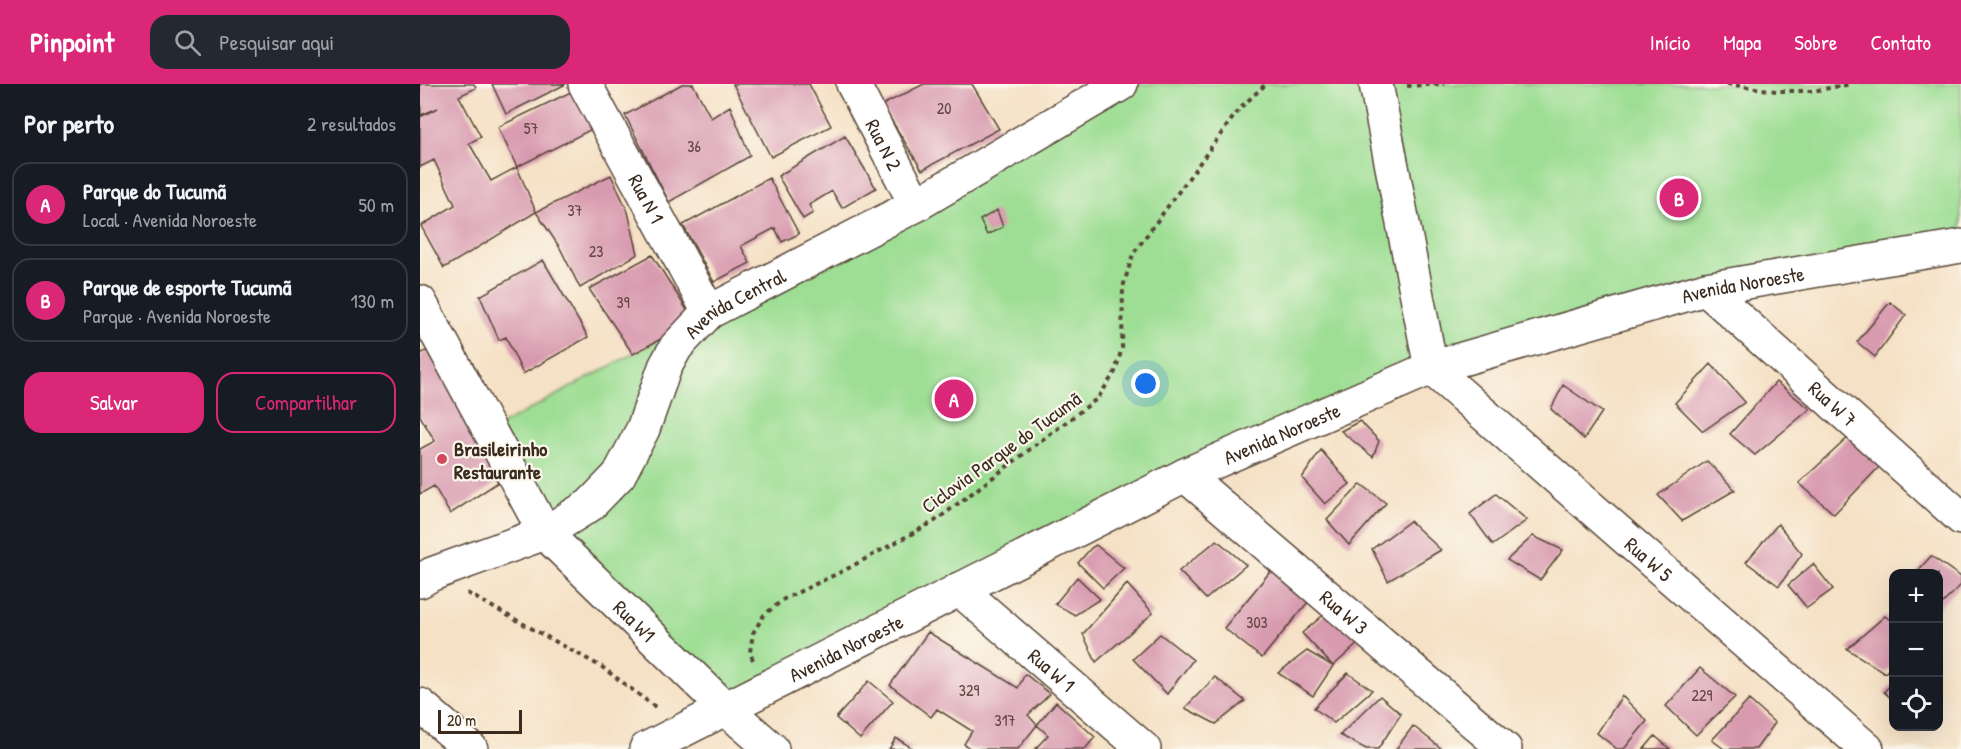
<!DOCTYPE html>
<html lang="pt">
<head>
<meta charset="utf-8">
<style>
	:root { --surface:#171b24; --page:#242831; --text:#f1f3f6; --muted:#9ea1a6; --line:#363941; --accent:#db2777 }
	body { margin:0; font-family:"Patrick Hand",sans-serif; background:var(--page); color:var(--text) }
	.controls { position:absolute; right:18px; bottom:18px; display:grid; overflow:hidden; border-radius:12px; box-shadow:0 6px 24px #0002 }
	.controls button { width:54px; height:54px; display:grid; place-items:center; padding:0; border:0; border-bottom:2px solid var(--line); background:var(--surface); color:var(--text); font:30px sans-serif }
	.scale { position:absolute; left:18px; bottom:15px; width:84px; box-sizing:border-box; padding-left:6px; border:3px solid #3b2a1e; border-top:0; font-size:16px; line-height:21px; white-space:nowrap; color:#3b2a1e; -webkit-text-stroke:4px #fbf7ec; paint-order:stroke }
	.you { position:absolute; left:726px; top:300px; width:21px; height:21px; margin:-15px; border:4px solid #fff; border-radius:50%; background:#1a73e8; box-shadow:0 0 0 9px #1a73e833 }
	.badge { display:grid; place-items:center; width:39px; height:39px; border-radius:50%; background:var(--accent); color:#fff; font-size:20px; font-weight:700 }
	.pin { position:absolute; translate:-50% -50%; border:3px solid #fff; box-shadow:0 2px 6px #0006 }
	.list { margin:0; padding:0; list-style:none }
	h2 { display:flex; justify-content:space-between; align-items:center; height:78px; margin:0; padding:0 24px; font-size:26px }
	h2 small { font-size:20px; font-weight:400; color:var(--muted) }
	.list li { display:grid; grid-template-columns:39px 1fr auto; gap:18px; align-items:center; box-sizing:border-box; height:84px; margin:0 12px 12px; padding:0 12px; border:2px solid var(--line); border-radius:18px }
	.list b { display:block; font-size:22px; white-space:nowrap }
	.list p { margin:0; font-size:20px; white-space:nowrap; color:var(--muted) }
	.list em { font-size:20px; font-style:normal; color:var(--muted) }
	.actions { display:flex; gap:12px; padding:18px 24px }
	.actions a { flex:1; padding:14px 0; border:2px solid var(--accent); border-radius:18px; text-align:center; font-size:21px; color:var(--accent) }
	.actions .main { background:var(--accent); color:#fff }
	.icon { flex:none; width:33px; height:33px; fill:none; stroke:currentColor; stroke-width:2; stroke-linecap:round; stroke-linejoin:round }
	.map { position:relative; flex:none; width:1541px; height:665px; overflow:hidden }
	header { display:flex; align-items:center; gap:36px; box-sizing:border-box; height:84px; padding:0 30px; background:var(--accent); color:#fff }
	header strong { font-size:28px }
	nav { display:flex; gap:33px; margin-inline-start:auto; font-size:21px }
	.search { width:420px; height:54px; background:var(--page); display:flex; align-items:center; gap:15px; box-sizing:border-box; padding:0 21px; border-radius:18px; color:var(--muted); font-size:22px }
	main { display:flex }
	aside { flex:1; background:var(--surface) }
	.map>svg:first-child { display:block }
	.green { fill:#9ede94; stroke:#6c8459; stroke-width:1.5 }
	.building { fill:#d89aaf }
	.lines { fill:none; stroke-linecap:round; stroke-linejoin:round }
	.minor-casing { stroke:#574537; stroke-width:36 }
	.tertiary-casing { stroke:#574537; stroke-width:36 }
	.primary-casing { stroke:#574537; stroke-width:36 }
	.path { stroke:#574537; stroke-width:4; stroke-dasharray:4.5 4.5; stroke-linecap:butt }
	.minor { stroke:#fff; stroke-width:33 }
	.tertiary { stroke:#fff; stroke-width:33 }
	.primary { stroke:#fff; stroke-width:33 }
	.poi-dot { fill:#d1495b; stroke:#fbf7ec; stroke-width:2 }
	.labels { text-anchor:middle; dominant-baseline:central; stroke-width:4.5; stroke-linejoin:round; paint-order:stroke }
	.number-label { font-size:16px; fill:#624642 }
	.street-label { font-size:20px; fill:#3b2a1e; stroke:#fbf7ec }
	.poi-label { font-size:20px; font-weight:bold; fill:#3b2a1e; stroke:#fbf7ec; text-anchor:start }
</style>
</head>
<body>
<header>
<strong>Pinpoint</strong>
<div class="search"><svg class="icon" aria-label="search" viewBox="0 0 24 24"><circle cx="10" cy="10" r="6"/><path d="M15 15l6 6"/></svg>Pesquisar aqui</div>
<nav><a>Início</a><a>Mapa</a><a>Sobre</a><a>Contato</a></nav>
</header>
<main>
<aside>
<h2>Por perto<small>2 resultados</small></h2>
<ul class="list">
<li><span class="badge">A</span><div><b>Parque do Tucumã</b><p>Local · Avenida Noroeste</p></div><em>50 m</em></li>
<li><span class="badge">B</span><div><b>Parque de esporte Tucumã</b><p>Parque · Avenida Noroeste</p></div><em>130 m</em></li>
</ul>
<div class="actions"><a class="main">Salvar</a><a>Compartilhar</a></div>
</aside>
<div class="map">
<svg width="1541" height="665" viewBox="0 0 1541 665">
	<rect width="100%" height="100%" fill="#fbf7ec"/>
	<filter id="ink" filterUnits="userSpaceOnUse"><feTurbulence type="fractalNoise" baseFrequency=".0167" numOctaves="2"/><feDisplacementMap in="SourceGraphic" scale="12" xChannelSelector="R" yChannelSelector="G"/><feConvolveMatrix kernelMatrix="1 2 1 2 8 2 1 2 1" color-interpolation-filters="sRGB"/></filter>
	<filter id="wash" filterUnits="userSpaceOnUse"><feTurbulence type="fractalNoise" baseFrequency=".008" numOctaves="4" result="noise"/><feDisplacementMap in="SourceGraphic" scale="24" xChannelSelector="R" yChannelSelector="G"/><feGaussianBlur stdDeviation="1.35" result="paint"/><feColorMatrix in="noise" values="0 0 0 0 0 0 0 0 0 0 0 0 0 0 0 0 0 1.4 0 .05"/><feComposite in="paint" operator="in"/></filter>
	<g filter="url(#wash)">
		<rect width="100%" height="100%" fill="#f5e1c5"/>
		<path class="green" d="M704,0H1541V162L1011,284L306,625L125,449L70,347L255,247Z"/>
		<g id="blocks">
			<path class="building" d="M0,0H54L56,4L39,12L61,53L49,59L71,97L97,83L116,128L24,184L1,142L35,121L14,76L0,83V33L18,24L1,31Z
				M72,0H146L86,30Z
				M262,0H273L291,34L310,22L330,72L249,118L205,31Z
				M313,0H389L411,42L351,73Z
				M504,0H552L579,45L502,86L462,21Z
				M157,5L176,43L97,83L78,43Z
				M425,52L456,104L422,124L412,107L389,121L393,129L383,135L358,92Z
				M191,91L208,128L218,170L160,204L140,164L116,128Z
				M349,94L379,150L362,158L355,144L321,162L330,179L294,198L263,141Z
				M577,126L583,143L567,151L560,136Z
				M232,171L274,237L213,270L169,205Z
				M123,176L168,253L103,290L86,253L79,256L60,212Z
				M1470,218L1486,231L1455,273L1437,258Z
				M12,264L80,397L30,430L14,402L0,410V365L15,357L0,332V270Z
				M1291,280L1325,318L1283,347L1255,319Z
				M1356,298L1390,325L1335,371L1310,350Z
				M1143,301L1182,328L1164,355L1131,325Z
				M940,337L959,357L953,373L921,347Z
				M1433,349L1460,382L1414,430L1379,399Z
				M901,366L930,400L905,420L882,394Z
				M1287,377L1315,406L1262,437L1238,411Z
				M941,400L966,419L929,461L907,436Z
				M1076,410L1107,436L1073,461L1050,430Z
				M990,437L1021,466L968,497L952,465Z
				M1358,440L1382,470L1359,502L1326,478Z
				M1113,452L1143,466L1120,496L1087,476Z
				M797,456L826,481L786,515L759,487Z
				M676,461L704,484L683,504L658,479L671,464Z
				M1511,472L1541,493V501L1518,524V490H1495Z
				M1393,480L1413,505L1387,524L1368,501Z
				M854,483L888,518L842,574L804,544Z
				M657,493L680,515L655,531L635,520Z
				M707,500L733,529L676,578L663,550Z
				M907,528L941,557L913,582L882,549Z
				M1465,532L1474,539V579L1465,589L1427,565Z
				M508,548L598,604L605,590L630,610L608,631L617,641L598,665H551L544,660L552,647L517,625L511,633L470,601Z
				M740,550L773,576L747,610L713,575Z
				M887,567L913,582L893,612L858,589Z
				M1280,584L1315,613L1276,651L1246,622Z
				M928,589L952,606L914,639L894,624Z
				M795,593L825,617L796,640L765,624Z
				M449,597L473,617L440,655L416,634Z
				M1474,597V617L1464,608Z
				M960,612L981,630L958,665H946L920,651Z
				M1202,612L1227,637L1204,665H1197L1177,649Z
				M1329,616L1355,639L1336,665H1304L1292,656Z
				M636,618L675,653L665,665H615L628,651L617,641Z
				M993,642L1022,665H976Z
				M1235,652L1250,665H1224Z
				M476,654L494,665H469Z"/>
		</g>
	</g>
	<g filter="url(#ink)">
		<use href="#blocks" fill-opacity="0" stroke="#574537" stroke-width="1.5"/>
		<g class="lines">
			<defs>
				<g id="minor">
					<path id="s1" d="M165,0L289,228"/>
					<path id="s2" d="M433,0L496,121"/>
					<path id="s3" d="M956,0L1011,284L1447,665"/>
					<path id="s4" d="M1286,205L1541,434"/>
					<path id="s5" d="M0,218L125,449L306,625L352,665"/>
					<path id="s6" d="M765,391L1085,665"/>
					<path id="s7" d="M539,505L724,665"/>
				</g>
				<g id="tertiary">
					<path id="s8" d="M0,497L12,490L125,449L170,421L199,391L223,345L245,283L256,263L289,228L496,121L701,0"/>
					<path id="s9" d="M226,665L765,391L1011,284L1286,205L1541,162"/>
				</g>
				<path id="primary" d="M0,621L51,665"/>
			</defs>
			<use href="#minor" class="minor-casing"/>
			<use href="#tertiary" class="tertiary-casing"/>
			<use href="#primary" class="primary-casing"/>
			<path class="path" d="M1307,0L1356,7H1393L1431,0
				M987,2L1024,0
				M47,509L182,583L238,625
				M333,576L330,568L333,549L344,531L364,515L425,486L515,437L678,314L695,288L702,264L703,203L713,170L820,24L846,0"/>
			<use href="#minor" class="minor"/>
			<use href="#tertiary" class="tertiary"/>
			<use href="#primary" class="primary"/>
		</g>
	</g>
	<circle class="poi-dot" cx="22" cy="375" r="6"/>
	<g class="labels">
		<g class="number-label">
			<text x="524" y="24">20</text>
			<text x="111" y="44">57</text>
			<text x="274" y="62">36</text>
			<text x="155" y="126">37</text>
			<text x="176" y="167">23</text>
			<text x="203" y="218">39</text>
			<text x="837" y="538">303</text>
			<text x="549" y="606">329</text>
			<text x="1282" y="611">229</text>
			<text x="585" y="636">317</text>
		</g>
		<g class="street-label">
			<text stroke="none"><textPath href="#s2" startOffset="68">Rua N 2</textPath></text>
			<text stroke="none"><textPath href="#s1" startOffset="130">Rua N 1</textPath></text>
			<text stroke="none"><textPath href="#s9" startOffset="1196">Avenida Noroeste</textPath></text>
			<text stroke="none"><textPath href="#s8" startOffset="444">Avenida Central</textPath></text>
			<text stroke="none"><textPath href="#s4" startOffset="171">Rua W 7</textPath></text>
			<text stroke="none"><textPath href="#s9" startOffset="710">Avenida Noroeste</textPath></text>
			<text transform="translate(581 368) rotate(-36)">Ciclovia Parque do Tucumã</text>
			<text stroke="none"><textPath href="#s3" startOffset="579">Rua W 5</textPath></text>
			<text stroke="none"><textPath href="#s6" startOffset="210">Rua W 3</textPath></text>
			<text stroke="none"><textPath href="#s5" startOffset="388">Rua W1</textPath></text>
			<text stroke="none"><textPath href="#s9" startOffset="224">Avenida Noroeste</textPath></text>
			<text stroke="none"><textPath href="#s7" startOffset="123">Rua W 1</textPath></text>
		</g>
		<g class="poi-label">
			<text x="34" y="364">Brasileirinho<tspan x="34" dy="23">Restaurante</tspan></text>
		</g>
	</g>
</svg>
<div class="controls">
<button>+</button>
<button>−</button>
<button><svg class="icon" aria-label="locate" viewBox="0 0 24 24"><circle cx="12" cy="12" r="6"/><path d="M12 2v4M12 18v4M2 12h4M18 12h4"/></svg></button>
</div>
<div class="scale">20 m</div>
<div class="you"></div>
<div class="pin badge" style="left:534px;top:315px">A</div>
<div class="pin badge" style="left:1259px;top:114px">B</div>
</div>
</main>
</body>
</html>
